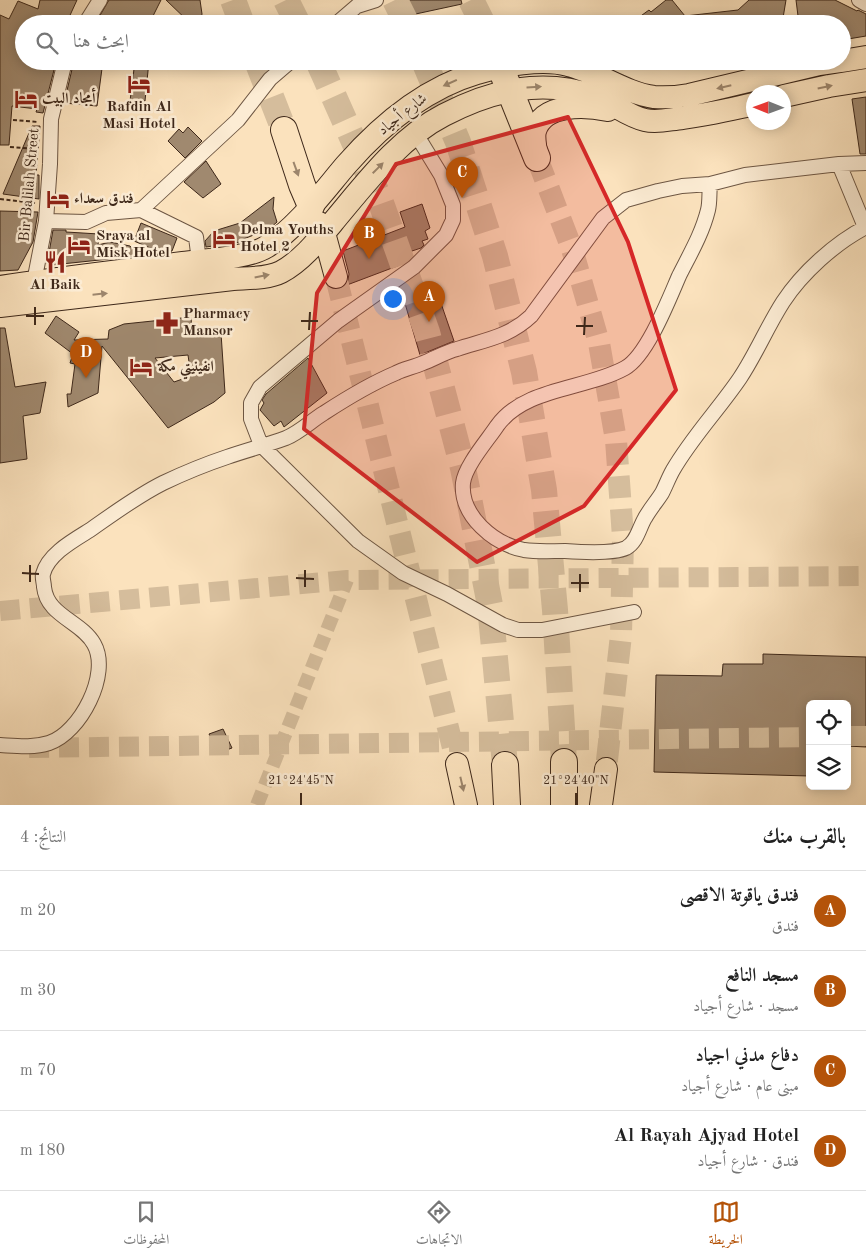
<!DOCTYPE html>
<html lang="ar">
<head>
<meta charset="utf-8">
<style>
	:root { --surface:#fff; --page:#f2f2f2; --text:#222; --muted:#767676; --line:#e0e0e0; --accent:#b45309 }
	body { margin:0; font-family:"Old Standard TT",Amiri,serif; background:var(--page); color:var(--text); direction:rtl }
	.controls { position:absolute; right:15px; bottom:15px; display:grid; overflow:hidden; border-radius:8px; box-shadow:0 2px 12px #0003 }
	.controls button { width:45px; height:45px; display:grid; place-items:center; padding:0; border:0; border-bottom:1px solid var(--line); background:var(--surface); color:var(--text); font:25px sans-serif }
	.compass { position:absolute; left:746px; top:85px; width:45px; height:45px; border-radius:50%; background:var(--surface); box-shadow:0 2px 12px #0003; rotate:271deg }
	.you { position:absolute; left:392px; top:298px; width:18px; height:18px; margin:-12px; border:4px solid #fff; border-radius:50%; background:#1a73e8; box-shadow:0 0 0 8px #1a73e833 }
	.badge { display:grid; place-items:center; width:32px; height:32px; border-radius:50%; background:var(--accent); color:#fff; font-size:16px; font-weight:700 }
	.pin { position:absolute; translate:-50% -41px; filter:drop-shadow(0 1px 2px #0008) }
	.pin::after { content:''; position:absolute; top:26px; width:18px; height:15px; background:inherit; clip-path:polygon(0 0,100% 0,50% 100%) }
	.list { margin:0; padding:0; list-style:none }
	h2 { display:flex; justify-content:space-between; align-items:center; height:65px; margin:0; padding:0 20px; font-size:21px }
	h2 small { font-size:16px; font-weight:400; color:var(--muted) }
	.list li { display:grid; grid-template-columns:32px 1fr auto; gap:15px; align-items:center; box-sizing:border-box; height:80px; padding:0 20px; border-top:1px solid var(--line) }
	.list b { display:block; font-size:19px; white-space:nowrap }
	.list p { margin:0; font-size:16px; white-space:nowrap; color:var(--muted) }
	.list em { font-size:16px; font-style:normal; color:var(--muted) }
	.icon { flex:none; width:28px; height:28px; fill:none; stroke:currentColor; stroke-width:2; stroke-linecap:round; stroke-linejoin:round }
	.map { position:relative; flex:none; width:866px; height:805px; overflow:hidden; direction:ltr }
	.search { position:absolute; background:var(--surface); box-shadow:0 2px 12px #0003; left:15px; right:15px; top:15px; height:55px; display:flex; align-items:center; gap:12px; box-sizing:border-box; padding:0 18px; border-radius:28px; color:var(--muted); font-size:19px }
	.sheet { height:385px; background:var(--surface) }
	nav { display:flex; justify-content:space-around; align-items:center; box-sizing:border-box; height:70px; border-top:1px solid var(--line); background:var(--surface); font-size:14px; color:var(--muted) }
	nav a { display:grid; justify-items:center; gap:2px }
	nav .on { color:var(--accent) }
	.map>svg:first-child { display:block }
	.building { fill:#a0896f; stroke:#3e281a; fill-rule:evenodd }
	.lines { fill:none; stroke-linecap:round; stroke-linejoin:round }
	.street-tunnel { stroke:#d5bd9c; stroke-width:14; stroke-dasharray:14 7; stroke-linecap:butt }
	.secondary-tunnel { stroke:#d5bd9c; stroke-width:20; stroke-dasharray:20 10; stroke-linecap:butt }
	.primary-tunnel { stroke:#d5bd9c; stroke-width:22; stroke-dasharray:22 11; stroke-linecap:butt }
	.highway-tunnel { stroke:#d5bd9c; stroke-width:26; stroke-dasharray:26 13; stroke-linecap:butt }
	.street-casing { stroke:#6d5643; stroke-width:16 }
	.primary-casing { stroke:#3e281a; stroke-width:24 }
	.highway-casing { stroke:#3e281a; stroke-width:28 }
	.path { stroke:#3e281a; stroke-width:2; stroke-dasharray:4 2.5; stroke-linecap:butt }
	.street { stroke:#fcecd4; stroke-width:14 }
	.primary { stroke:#fbe2bd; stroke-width:22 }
	.highway { stroke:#fbe2bd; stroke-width:26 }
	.oneway { fill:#9c856c }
	.marked { fill:#d62828; fill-opacity:0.2; stroke:#d62828; stroke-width:4; stroke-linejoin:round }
	.ticks { fill:none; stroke:#3e281a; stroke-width:2 }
	.labels { text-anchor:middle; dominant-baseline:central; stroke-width:5; stroke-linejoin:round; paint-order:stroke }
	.poi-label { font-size:15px; font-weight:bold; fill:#3e281a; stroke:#fcecd4; text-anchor:start }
	.street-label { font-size:15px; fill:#3e281a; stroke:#fcecd4 }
	.ticks-label { font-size:12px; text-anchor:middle; fill:#3e281a; stroke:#fcecd4; stroke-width:5; stroke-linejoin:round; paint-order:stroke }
</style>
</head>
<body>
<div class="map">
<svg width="866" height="805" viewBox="0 0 866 805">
	<rect width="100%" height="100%" fill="#fbe2bd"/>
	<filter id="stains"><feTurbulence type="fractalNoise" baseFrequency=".004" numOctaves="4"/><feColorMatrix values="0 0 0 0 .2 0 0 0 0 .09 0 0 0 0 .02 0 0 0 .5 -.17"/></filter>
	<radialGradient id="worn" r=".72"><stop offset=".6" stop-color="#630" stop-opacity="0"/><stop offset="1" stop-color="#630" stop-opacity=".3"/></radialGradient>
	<path class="building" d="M40,0H77L66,24H24V61L55,66L43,113L36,112L37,109L12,106L9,145H0V15L9,19L18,1L38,9Z
		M109,0H161L149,24H95Z
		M166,0H200L202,14L200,24H191Z
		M408,0H461L462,4L411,15Z
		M666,0H672L685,16L738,10L749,0H786L782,24H642L638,18L649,10L651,12Z
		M796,0H835L857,11L858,10L866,14V36L842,40V24H799Z
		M74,61H103L97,106L64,103Z
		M135,61H149L145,101H130Z
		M866,97V154H860L852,99Z
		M32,126H40L36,175H39V199L3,194Z
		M188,127L202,141L185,158L168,141L179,129L183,133Z
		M206,161L221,184L203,198L184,182Z
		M274,197L273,209L277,222L269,229L241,240L240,242L206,247L205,241L214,231L240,223Z
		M422,204L430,228L425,231L428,239L422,241L424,245L421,248L397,256L400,265L347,285L349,274L343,251L405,227L400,212Z
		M0,211L38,212L33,242L18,270L0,271Z
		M141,223L177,238L172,251L162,253L134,241Z
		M53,230H66V232L99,234L98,245L110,242L130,246L138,256L52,265L47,264Z
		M435,286L454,341L420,355L404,300Z
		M56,316L79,332L74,340L108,339L109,330L124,324L191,317L192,333H221L225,393L214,402L168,428L102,346L98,393L68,407L67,394H71L75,364L70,363L73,354L45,333ZM188,355L191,376L174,382L155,358Z
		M0,328H5L15,387L46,382L40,413L23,416L27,459L0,463Z
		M308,358L327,393L284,427L281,421L274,426L260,410L264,403L262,400L266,394Z
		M763,654L866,657V747L847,746V704H810V776L654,772L656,675L722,676L723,664H763Z
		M223,729L232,748L218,753L209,734Z"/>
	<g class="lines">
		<path class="street-tunnel" d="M257,805L347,580"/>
		<path class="secondary-tunnel" d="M0,611L347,580L866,576
			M847,736H866
			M29,748L810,737"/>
		<path class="primary-tunnel" d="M537,158L572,249L599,343L616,440L623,537L621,635L606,769
			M336,277L457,764"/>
		<path class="highway-tunnel" d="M233,0L242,24
			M286,0L298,24
			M395,0L407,24
			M471,0L483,24
			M257,61L284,130
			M318,61L380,200L427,332L463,468L490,605L505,765
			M424,61L458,142L495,256L524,372L544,490L555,610L564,762"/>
		<defs>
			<path id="street" d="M859,0L866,4
				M85,24L100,0
				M336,24L357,6L376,0
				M416,134L441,175L453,205V220L446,235L414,267L338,321L260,387L251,403V419L261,445L358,541L403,573L447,594L503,625L518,630H542L634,612
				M839,164L865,227
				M710,184C709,193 710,202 708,210C702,234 690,254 679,276C669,299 647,356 625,368C585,390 525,387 497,426C487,441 465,466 463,483C460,516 494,544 524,550C537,552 551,551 565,551C579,552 613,554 626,548C637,542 639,528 645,518C650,509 657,501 662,493C666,485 669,477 673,470C692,437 719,409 740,378C756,354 767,327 783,302C802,273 835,243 866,227
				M141,210L238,120L270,79L291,61
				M46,221L86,222L106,213L141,210L196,237L199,261
				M34,282L46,221L50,164L51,119L65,61
				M0,745C17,746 33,748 49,743C80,733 111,674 94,644C81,621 47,616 44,587C44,583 42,578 43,574C48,554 74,540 90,530C113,514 137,496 163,483C184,473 206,464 227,457C247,450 267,445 286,438C300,432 311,421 324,413C347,398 370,384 396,373C404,369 414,367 423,363C434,359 445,352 457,349C484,340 509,337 531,316L603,218L626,200L658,191L682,186L710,184L745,175L839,164L866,163"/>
			<path id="primary" d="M842,61L866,57
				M784,96L829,86L866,80
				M536,155C536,148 533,138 535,131C543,103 585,105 608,110
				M319,223L324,233L336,277
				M0,287C61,278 122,271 183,263C204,260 249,258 266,247C297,228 323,192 346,165C381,125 426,88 477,73C502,65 543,58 568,65C598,72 624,93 654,97C666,98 677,97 689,95L819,64L840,61
				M0,306L233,279C248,278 267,279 281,272C302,261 319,239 333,222C365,184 399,138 444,115C492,90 542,78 594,96C612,102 627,116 645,120C658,123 670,119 683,118C707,114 730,110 754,104
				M457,764L466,805
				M601,805L606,769"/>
			<path id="highway" d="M498,61L537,158
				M284,130L302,185L311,206
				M564,762V805
				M505,765L507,805"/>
		</defs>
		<use href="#street" class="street-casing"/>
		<use href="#primary" class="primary-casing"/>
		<use href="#highway" class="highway-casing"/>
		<path class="path" d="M13,120L38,122
			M10,147L37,149
			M0,199L35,203"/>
		<use href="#street" class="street"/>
		<use href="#primary" class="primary"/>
		<use href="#highway" class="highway"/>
	</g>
	<defs><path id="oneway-solid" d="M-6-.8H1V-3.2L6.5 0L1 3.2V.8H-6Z" transform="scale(1.25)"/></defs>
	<g class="oneway">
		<use href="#oneway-solid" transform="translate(450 83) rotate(156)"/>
		<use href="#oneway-solid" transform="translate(534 87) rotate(-4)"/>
		<use href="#oneway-solid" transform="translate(724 87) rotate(167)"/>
		<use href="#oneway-solid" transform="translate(825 87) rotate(-12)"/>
		<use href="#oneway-solid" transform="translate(378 168) rotate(-45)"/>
		<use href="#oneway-solid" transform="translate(296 169) rotate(70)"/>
		<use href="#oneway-solid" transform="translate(262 276) rotate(-11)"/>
		<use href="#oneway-solid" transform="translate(100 294) rotate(-6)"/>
		<use href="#oneway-solid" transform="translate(462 784) rotate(77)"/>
	</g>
	<path class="marked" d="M568,117L628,242L676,390L584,506L477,562L304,429L317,293L396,164Z"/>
	<path class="ticks" d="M26,316H44M301,321H318M35,325V307M576,326H593M309,330L310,312M584,335L585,317M22,573L39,574M296,578L314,579M30,582V565M571,583H589M305,587V570M580,592V574M301,805V793M576,805V793"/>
	<defs>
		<symbol id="hotel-bare" viewBox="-9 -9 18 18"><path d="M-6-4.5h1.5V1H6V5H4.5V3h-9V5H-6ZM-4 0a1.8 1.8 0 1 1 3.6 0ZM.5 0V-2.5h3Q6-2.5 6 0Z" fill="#8f2418" stroke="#fcecd4" stroke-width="2.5" paint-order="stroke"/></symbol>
		<symbol id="restaurant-bare" viewBox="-9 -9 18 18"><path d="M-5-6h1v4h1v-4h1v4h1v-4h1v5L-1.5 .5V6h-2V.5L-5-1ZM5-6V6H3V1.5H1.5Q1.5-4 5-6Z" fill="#8f2418" stroke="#fcecd4" stroke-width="2.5" paint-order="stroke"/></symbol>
		<symbol id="pharmacy-bare" viewBox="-9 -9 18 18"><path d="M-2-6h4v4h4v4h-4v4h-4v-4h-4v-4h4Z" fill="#8f2418" stroke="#fcecd4" stroke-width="2.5" paint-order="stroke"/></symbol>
	</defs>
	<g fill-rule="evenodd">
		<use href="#hotel-bare" x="123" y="68" width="32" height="32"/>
		<use href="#hotel-bare" x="10" y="83" width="32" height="32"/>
		<use href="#hotel-bare" x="42" y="183" width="32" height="32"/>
		<use href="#hotel-bare" x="208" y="223" width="32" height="32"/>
		<use href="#hotel-bare" x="63" y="229" width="32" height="32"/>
		<use href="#restaurant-bare" x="39" y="246" width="32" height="32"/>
		<use href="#pharmacy-bare" x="151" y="307" width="32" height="32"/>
		<use href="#hotel-bare" x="125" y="351" width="32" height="32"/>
	</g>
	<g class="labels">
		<g class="poi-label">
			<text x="42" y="99">أمجاد البيت</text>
			<text x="139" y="107" text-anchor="middle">Rafdin Al<tspan x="139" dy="17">Masi Hotel</tspan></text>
			<text x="74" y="199">فندق سعداء</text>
			<text x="240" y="230">Delma Youths<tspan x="240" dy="17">Hotel 2</tspan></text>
			<text x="96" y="236">Sraya al<tspan x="96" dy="17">Misk Hotel</tspan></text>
			<text x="55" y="285" text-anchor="middle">Al Baik</text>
			<text x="183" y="314">Pharmacy<tspan x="183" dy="17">Mansor</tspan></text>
			<text x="158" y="367">انفينيتي مكة</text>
		</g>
		<g class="street-label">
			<text transform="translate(403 115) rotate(-38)">شارع أجياد</text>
			<text transform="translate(30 185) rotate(-85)">Bir Balilah Street</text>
		</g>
	</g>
	<g class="ticks-label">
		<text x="301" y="784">21°24'45"N</text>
		<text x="576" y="784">21°24'40"N</text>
	</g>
	<rect width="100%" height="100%" filter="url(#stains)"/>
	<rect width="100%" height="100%" fill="url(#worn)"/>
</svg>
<div class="controls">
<button><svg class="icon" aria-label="locate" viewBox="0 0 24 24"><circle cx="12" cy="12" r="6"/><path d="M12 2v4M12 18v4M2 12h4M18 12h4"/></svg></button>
<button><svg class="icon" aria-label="layers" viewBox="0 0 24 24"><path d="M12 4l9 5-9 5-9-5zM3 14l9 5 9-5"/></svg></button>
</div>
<svg class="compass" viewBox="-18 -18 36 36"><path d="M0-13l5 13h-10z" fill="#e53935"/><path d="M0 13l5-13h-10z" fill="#767676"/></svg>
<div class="you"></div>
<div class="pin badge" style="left:429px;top:322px">A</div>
<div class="pin badge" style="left:369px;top:259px">B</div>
<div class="pin badge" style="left:462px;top:198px">C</div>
<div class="pin badge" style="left:86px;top:378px">D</div>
<div class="search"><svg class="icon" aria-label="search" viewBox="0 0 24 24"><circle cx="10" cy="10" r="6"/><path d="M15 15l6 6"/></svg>ابحث هنا</div>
</div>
<section class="sheet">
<h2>بالقرب منك<small>النتائج: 4</small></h2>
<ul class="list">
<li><span class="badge">A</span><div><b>فندق ياقوتة الاقصى</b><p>فندق</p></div><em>20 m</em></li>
<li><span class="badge">B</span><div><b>مسجد النافع</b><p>مسجد · شارع أجياد</p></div><em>30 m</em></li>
<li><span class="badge">C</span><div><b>دفاع مدني اجياد</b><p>مبنى عام · شارع أجياد</p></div><em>70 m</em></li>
<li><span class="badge">D</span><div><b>Al Rayah Ajyad Hotel</b><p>فندق · شارع أجياد</p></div><em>180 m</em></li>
</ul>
</section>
<nav>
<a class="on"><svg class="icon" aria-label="map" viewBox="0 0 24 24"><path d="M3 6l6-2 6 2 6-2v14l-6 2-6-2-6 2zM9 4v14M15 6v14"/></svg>الخريطة</a>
<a><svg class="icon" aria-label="directions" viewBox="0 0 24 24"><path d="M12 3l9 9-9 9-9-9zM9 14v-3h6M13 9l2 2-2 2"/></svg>الاتجاهات</a>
<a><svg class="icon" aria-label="saved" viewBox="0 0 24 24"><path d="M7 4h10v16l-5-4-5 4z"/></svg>المحفوظات</a>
</nav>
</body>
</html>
